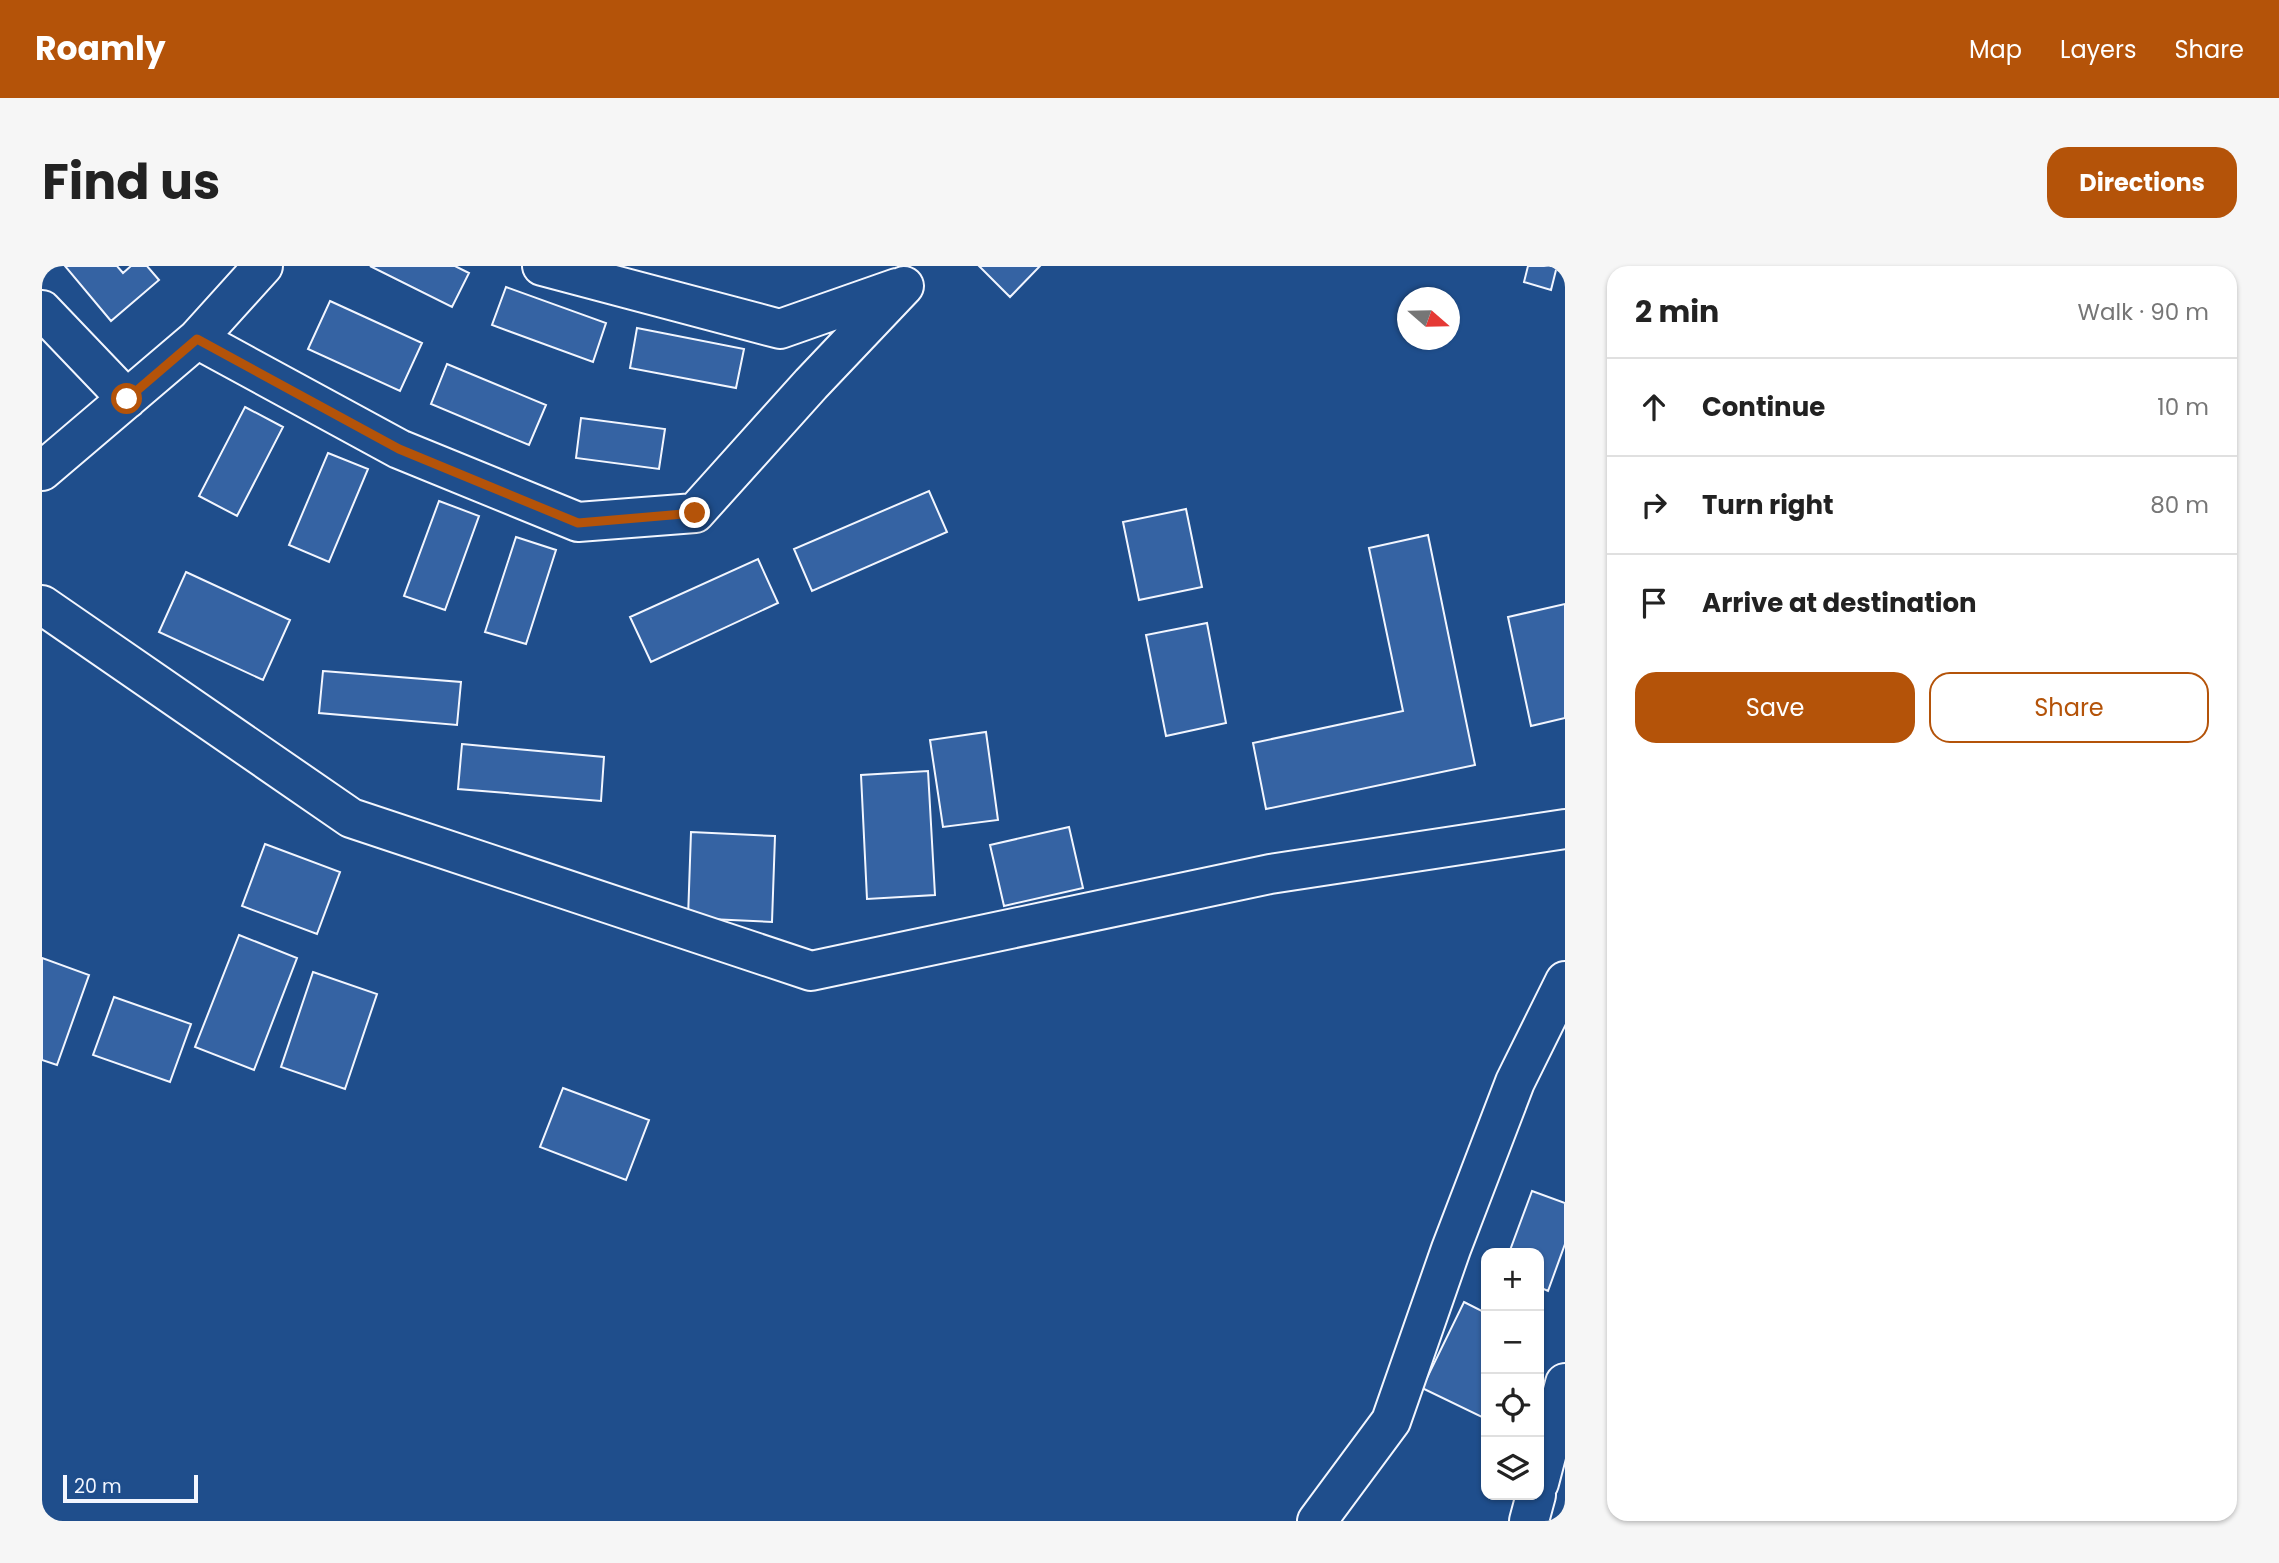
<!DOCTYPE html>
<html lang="en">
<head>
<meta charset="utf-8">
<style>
	:root { --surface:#fff; --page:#f6f6f6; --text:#222; --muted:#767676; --line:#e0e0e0; --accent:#b45309 }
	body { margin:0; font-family:Poppins,sans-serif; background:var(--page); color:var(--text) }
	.controls { position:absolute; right:21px; bottom:21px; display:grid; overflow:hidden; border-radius:14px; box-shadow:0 2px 5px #0004 }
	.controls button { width:63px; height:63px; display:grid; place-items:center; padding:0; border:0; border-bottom:2px solid var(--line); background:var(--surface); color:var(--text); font:35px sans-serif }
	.compass { position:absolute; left:1355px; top:21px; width:63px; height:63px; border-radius:50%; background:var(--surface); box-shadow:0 2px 5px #0004; rotate:110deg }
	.scale { position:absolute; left:21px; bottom:18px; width:135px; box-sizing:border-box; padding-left:7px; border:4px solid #f2f6ff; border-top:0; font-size:19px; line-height:24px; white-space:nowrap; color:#f2f6ff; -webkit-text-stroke:5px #1f4e8c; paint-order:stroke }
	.stop { position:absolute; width:21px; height:21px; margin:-16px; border:5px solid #b45309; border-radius:50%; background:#fff }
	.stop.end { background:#b45309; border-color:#fff; box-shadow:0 2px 7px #0008 }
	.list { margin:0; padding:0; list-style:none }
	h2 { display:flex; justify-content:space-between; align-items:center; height:91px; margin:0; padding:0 28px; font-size:30px }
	h2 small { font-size:23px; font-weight:400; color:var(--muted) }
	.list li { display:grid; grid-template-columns:46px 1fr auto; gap:21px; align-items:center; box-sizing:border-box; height:98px; padding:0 28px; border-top:2px solid var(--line) }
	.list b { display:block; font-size:26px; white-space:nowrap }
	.list em { font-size:23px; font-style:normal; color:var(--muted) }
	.actions { display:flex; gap:14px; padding:21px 28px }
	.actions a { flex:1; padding:16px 0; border:2px solid var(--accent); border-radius:21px; text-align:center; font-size:24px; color:var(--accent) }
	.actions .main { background:var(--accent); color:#fff }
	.icon { flex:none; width:38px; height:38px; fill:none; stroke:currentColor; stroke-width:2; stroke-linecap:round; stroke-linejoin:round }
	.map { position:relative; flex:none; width:1523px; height:1255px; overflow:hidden; border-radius:21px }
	header { display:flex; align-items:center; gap:42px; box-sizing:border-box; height:98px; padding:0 35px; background:var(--accent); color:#fff }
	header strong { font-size:33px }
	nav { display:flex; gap:38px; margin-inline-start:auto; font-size:24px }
	.intro { display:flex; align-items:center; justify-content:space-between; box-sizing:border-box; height:168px; padding:0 42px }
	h1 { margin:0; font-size:49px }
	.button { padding:18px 32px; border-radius:21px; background:var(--accent); color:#fff; font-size:24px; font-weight:700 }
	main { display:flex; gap:42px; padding:0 42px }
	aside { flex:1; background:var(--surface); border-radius:21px; box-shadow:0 2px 5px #0004 }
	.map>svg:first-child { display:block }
	.building { fill:#3563a3; stroke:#f2f6ff; stroke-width:2 }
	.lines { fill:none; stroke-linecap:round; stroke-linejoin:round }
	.minor-casing { stroke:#f2f6ff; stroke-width:42 }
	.minor { stroke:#1f4e8c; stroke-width:38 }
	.route { stroke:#b45309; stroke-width:9 }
</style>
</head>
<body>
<header>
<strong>Roamly</strong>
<nav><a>Map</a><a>Layers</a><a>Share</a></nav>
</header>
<div class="intro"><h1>Find us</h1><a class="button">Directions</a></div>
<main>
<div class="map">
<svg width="1523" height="1255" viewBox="0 0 1523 1255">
	<rect width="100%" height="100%" fill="#1f4e8c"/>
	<path class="building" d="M23,0H75L81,7L89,0H105L117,14L69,55Z
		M328,0H413L427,7L410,41Z
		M937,0H998L968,31Z
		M1486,0H1515L1509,24L1482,16Z
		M464,21L564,57L551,96L450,59Z
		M288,35L380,77L358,125L266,83Z
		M595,62L702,83L694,122L588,102Z
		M405,98L504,139L487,179L389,138Z
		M203,141L241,161L195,250L157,230Z
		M539,152L623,163L617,203L534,192Z
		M286,187L326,203L287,296L247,279Z
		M887,225L905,266L770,325L752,283Z
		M397,235L437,250L403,344L362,330Z
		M1144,243L1160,321L1097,334L1081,256Z
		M1386,269L1433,499L1224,543L1211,477L1361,445L1327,282Z
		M474,271L514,284L484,378L443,366Z
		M716,293L736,337L609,396L588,351Z
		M144,306L248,354L221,414L117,366Z
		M1523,338V452L1489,460L1466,351Z
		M1165,357L1184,457L1124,470L1104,369Z
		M281,405L419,416L415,459L277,447Z
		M944,466L956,554L901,561L888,474Z
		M420,478L562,491L559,535L416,523Z
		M886,505L893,629L825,633L819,509Z
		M1027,561L1041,622L962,640L948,579Z
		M649,566L733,570L730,656L646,652Z
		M223,578L298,606L275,668L200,640Z
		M197,669L255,692L212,804L153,781Z
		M0,692L47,709L15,799L0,794Z
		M271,706L335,728L303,823L239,801Z
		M72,731L149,758L128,816L51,789Z
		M521,822L607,854L584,914L498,881Z
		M1490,925L1523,937V978L1506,1025L1497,1021V987H1467Z
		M1422,1036L1444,1047V1153L1380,1122Z"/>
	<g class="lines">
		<defs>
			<path id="minor" d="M500,0L738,63L855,22
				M0,44L85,133
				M155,73L357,183L536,256L653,247L769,118L862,20
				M0,205L155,73L221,0
				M0,339L309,552L769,705L1228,608L1523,563
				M1497,1217L1523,1117
				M1275,1255L1349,1155L1409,983L1473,816L1523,715
				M1487,1255L1494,1229"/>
		</defs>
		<use href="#minor" class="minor-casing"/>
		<use href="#minor" class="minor"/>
	</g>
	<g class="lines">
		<path class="route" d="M85,133L155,73L357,183L536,257L653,247"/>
	</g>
</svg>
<div class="controls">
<button>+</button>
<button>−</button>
<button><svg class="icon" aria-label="locate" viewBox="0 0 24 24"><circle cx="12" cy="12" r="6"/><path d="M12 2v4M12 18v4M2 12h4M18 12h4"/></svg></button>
<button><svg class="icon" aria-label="layers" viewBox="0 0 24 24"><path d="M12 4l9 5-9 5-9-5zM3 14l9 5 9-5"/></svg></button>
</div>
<svg class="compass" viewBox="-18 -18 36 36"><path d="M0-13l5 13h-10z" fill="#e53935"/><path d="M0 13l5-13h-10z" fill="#767676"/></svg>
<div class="scale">20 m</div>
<div class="stop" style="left:85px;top:133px"></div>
<div class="stop end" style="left:653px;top:247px"></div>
</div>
<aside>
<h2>2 min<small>Walk · 90 m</small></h2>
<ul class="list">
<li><svg class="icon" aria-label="ahead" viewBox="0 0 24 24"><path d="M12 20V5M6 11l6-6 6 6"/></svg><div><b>Continue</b></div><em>10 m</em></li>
<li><svg class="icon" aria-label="right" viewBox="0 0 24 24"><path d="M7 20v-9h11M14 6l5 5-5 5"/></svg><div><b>Turn right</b></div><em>80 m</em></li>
<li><svg class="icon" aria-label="arrive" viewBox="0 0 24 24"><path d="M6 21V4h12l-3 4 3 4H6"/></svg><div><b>Arrive at destination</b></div></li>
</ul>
<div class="actions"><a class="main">Save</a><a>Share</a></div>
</aside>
</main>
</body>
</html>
